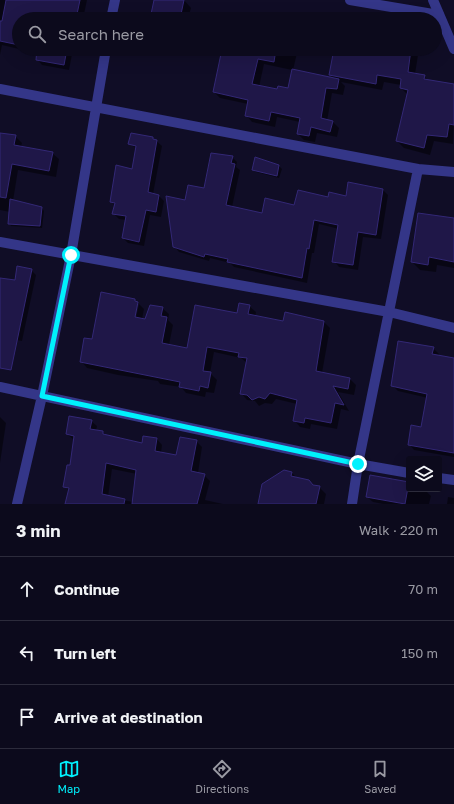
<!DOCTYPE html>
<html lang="en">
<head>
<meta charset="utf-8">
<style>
	:root { --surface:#0c0a1c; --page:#151325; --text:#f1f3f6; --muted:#9a9aa3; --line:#2c2b3b; --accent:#00f1fd }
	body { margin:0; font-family:"Golos Text",sans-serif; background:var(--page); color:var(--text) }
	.controls { position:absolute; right:12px; bottom:12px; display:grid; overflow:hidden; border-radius:4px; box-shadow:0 4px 16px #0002 }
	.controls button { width:36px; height:36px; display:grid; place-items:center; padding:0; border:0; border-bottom:1px solid var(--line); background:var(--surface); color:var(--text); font:20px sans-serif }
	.stop { position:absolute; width:12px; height:12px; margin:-9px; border:3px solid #00f1fd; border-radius:50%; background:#fff }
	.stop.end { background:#00f1fd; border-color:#fff; box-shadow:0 1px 4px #0008 }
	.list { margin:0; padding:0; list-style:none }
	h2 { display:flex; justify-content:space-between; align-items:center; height:52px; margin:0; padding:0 16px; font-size:17px }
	h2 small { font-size:13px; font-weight:400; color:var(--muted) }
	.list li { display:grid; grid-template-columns:26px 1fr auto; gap:12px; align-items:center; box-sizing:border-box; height:64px; padding:0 16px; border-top:1px solid var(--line) }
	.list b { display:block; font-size:15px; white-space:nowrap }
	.list em { font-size:13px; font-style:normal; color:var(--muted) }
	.icon { flex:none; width:22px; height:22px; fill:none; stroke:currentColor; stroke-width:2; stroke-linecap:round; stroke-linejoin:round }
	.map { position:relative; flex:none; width:454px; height:504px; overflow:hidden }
	.search { position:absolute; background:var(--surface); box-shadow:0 4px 16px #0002; left:12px; right:12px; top:12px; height:44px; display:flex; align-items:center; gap:10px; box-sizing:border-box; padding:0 14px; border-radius:22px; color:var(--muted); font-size:15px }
	.sheet { height:244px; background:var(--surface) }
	nav { display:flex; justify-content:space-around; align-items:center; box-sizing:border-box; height:56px; border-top:1px solid var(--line); background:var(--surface); font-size:11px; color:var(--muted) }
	nav a { display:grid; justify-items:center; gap:2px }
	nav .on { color:var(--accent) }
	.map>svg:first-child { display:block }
	.shadow { fill:#0007; fill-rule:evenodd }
	.building { fill:#1f1748; stroke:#332876 }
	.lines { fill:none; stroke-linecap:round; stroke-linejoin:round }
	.minor { stroke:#343688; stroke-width:10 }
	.tertiary { stroke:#343688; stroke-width:10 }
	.route { stroke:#00f1fd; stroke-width:5 }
</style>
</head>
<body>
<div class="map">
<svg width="454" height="504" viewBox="0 0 454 504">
	<rect width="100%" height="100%" fill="#100d26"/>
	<path class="shadow" d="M0,0H87L83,19H19V49L2,45L0,55Z
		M155,0H184L191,8L188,19H146L147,16L151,17Z
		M231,14L256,19H230Z
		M258,15L277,19H257Z
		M20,49H73L69,70L42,65L37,59L38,53Z
		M177,49H195V53Z
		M223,49H298L293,70L334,79L330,75L335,49H427V51L419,49L415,74L424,76L429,81L454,118L453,144L434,141L430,155L404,148L397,141L408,95L401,88V85L384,82L382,90L341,82L345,86L343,95L332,93L327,121L333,122L339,128L337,137L317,133L315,142L304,140L298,134L300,122L277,117L275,127L252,122L246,115L248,104L220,98L214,92ZM264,64L292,70L289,89L278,90L259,87Z
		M0,134L15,136L22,143L21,147L52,153L59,159L56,177L18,170L13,201L42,208L44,211L42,228L11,226L9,223L10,212L0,210Z
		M153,138L162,146L153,194L159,196L164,201L161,217L150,215L144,246L128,243L123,238L126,220L119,219L114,214L115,206L111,201L133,170L137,149L130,144Z
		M232,157L237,162L236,167L240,170L232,207L262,215L329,198L347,197L383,190L388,195L381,239L363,237L358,270L339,267L334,261L339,229L319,224L314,253H312L307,283L234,267L230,263L210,258L209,261L179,252L174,246L186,201L204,189Z
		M256,159L279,166L282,169L279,178L256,172L253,170Z
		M454,221V268L437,265L436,272L420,270L412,262Z
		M31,270L36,275L22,341L0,337V278L16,281Z
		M135,300L144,309L142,319L146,321L162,308L169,314L168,320L173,325L169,345L188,349L249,306L256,312L255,317L284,322H324L330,328L322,373L350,379L356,385L354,395L338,392L349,411L341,409L337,429L311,424L310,429L300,427L294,420L297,404L276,399L272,404L265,403L259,406L255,401L247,400L241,393L247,363L241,358L214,352L210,373L217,380L214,393L206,392L205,397L186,393L181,387L160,384L158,381L118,375L87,368L81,361L92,340ZM136,304H139L135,322L133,321Z
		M433,348L439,354L438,356L454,359V457L414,450L409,444L421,428L428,398L398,391L392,385Z
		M0,417L6,423L0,463Z
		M91,421L97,426L96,431L103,432L107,436L143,444L157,439L162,445L161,453L177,456L196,441L202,447L198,473L204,475L210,481L205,500L223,504H66L69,491L65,486L70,466L74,440L67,434ZM112,469L137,474L133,502L108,497Z
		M291,472L297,478L319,487L326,494L324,504H259Z
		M408,483L409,489L425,490L431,496L429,504H383L373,502L367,497Z
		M448,497L454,498V504H447Z"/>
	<path class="building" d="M6,0H80L76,19H19V45L0,41V21H2Z
		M154,0H184L180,19H150Z
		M37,49H67L64,65L36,60Z
		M222,49H276L274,62L258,59L252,84L277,89L278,86L288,88L292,69L339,79L337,89L326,88L321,118L333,121L330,132L311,127L309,136L297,134L300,118L271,112L269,121L245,116L248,100L213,92Z
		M334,49H411L408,72L425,75L424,79L454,84V125L449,124L447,137L427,135L424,148L396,141L408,90L400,88L401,79L377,75L376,84L329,75Z
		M0,133L16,135L14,145L53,152L49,171L12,164L6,198L0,197Z
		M131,133L153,137V139L157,140L148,192L159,195L156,212L146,210L139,242L122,238L126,216L112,214L115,203L110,202L116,165L132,169L136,146L128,144Z
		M211,153L233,156L231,163L235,164L226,205L262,213L265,198L294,205L298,190L328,197L329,192L346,196L348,182L383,189L376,235L358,232L353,265L332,262L338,225L314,220L309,249L307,248L302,278L227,262L228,259L205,254L204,257L173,247L166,196L185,200L188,185L204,188Z
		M255,157L279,165L277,176L252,170Z
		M10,199L42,207L40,226L8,224Z
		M418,213L454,218V262L429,257L428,265L411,262Z
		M17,266L32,269L11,370L0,368V278L15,280Z
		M101,292L135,299V301L138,302L135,317L145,319L150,305L163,307L161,316L167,317L162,343L187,348L195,305L237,313L239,303L250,305L248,314L283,321L285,312L324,321L316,371L350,378L348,389L333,386L344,405L335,403L331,423L305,418L304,423L293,421L297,400L270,393L265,399L259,397L252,400L247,395L240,394L247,358L238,357L239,353L207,347L203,371L211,372L208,388L200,386L199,391L179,387L180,382L80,362L84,338L92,339Z
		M398,341L434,347L432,354L454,358V453L408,445L411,425L421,427L427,394L391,386Z
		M69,416L92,420L90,429L103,431V434L142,443L143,436L157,438L155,451L176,455L180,437L197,440L191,471L205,474L197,504H132L136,470L106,463L102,494L125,499L124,504H65L69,488L63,487L67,465H70L74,436L66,434Z
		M284,470L292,472L291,476L309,480L313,485L320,486L316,504H258L262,484Z
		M370,475L409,482L405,504L366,497Z"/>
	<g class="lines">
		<path class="minor" d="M350,0L439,15
			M111,19L115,0
			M0,89L418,169L454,172
			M0,242L389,312L454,328
			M0,387L358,464L409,473
			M439,478L454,480
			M17,504L42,396L71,255L106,49
			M352,504L358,464L418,169"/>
		<path class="tertiary" d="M433,0L454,49"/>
	</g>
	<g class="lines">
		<path class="route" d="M71,255L42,396L358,464"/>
	</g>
</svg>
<div class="controls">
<button><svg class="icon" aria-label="layers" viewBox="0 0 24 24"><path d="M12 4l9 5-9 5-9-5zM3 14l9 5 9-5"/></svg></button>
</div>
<div class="stop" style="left:71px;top:255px"></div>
<div class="stop end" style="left:358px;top:464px"></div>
<div class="search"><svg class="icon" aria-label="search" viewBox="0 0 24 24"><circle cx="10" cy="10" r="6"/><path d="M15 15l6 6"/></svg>Search here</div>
</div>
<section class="sheet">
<h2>3 min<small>Walk · 220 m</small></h2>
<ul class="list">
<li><svg class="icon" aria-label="ahead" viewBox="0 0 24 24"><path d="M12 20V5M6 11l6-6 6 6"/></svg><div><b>Continue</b></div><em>70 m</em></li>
<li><svg class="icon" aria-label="left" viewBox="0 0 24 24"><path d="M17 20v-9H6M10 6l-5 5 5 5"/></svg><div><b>Turn left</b></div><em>150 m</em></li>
<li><svg class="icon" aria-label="arrive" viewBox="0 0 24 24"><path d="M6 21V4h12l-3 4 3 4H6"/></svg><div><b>Arrive at destination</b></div></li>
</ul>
</section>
<nav>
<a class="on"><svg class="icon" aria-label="map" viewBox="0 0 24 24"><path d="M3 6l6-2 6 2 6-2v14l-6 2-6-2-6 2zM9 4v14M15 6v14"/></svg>Map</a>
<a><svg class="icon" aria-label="directions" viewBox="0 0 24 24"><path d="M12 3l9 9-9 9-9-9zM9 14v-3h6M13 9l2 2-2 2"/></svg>Directions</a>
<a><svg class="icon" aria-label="saved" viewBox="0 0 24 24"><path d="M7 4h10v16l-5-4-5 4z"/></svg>Saved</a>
</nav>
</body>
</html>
